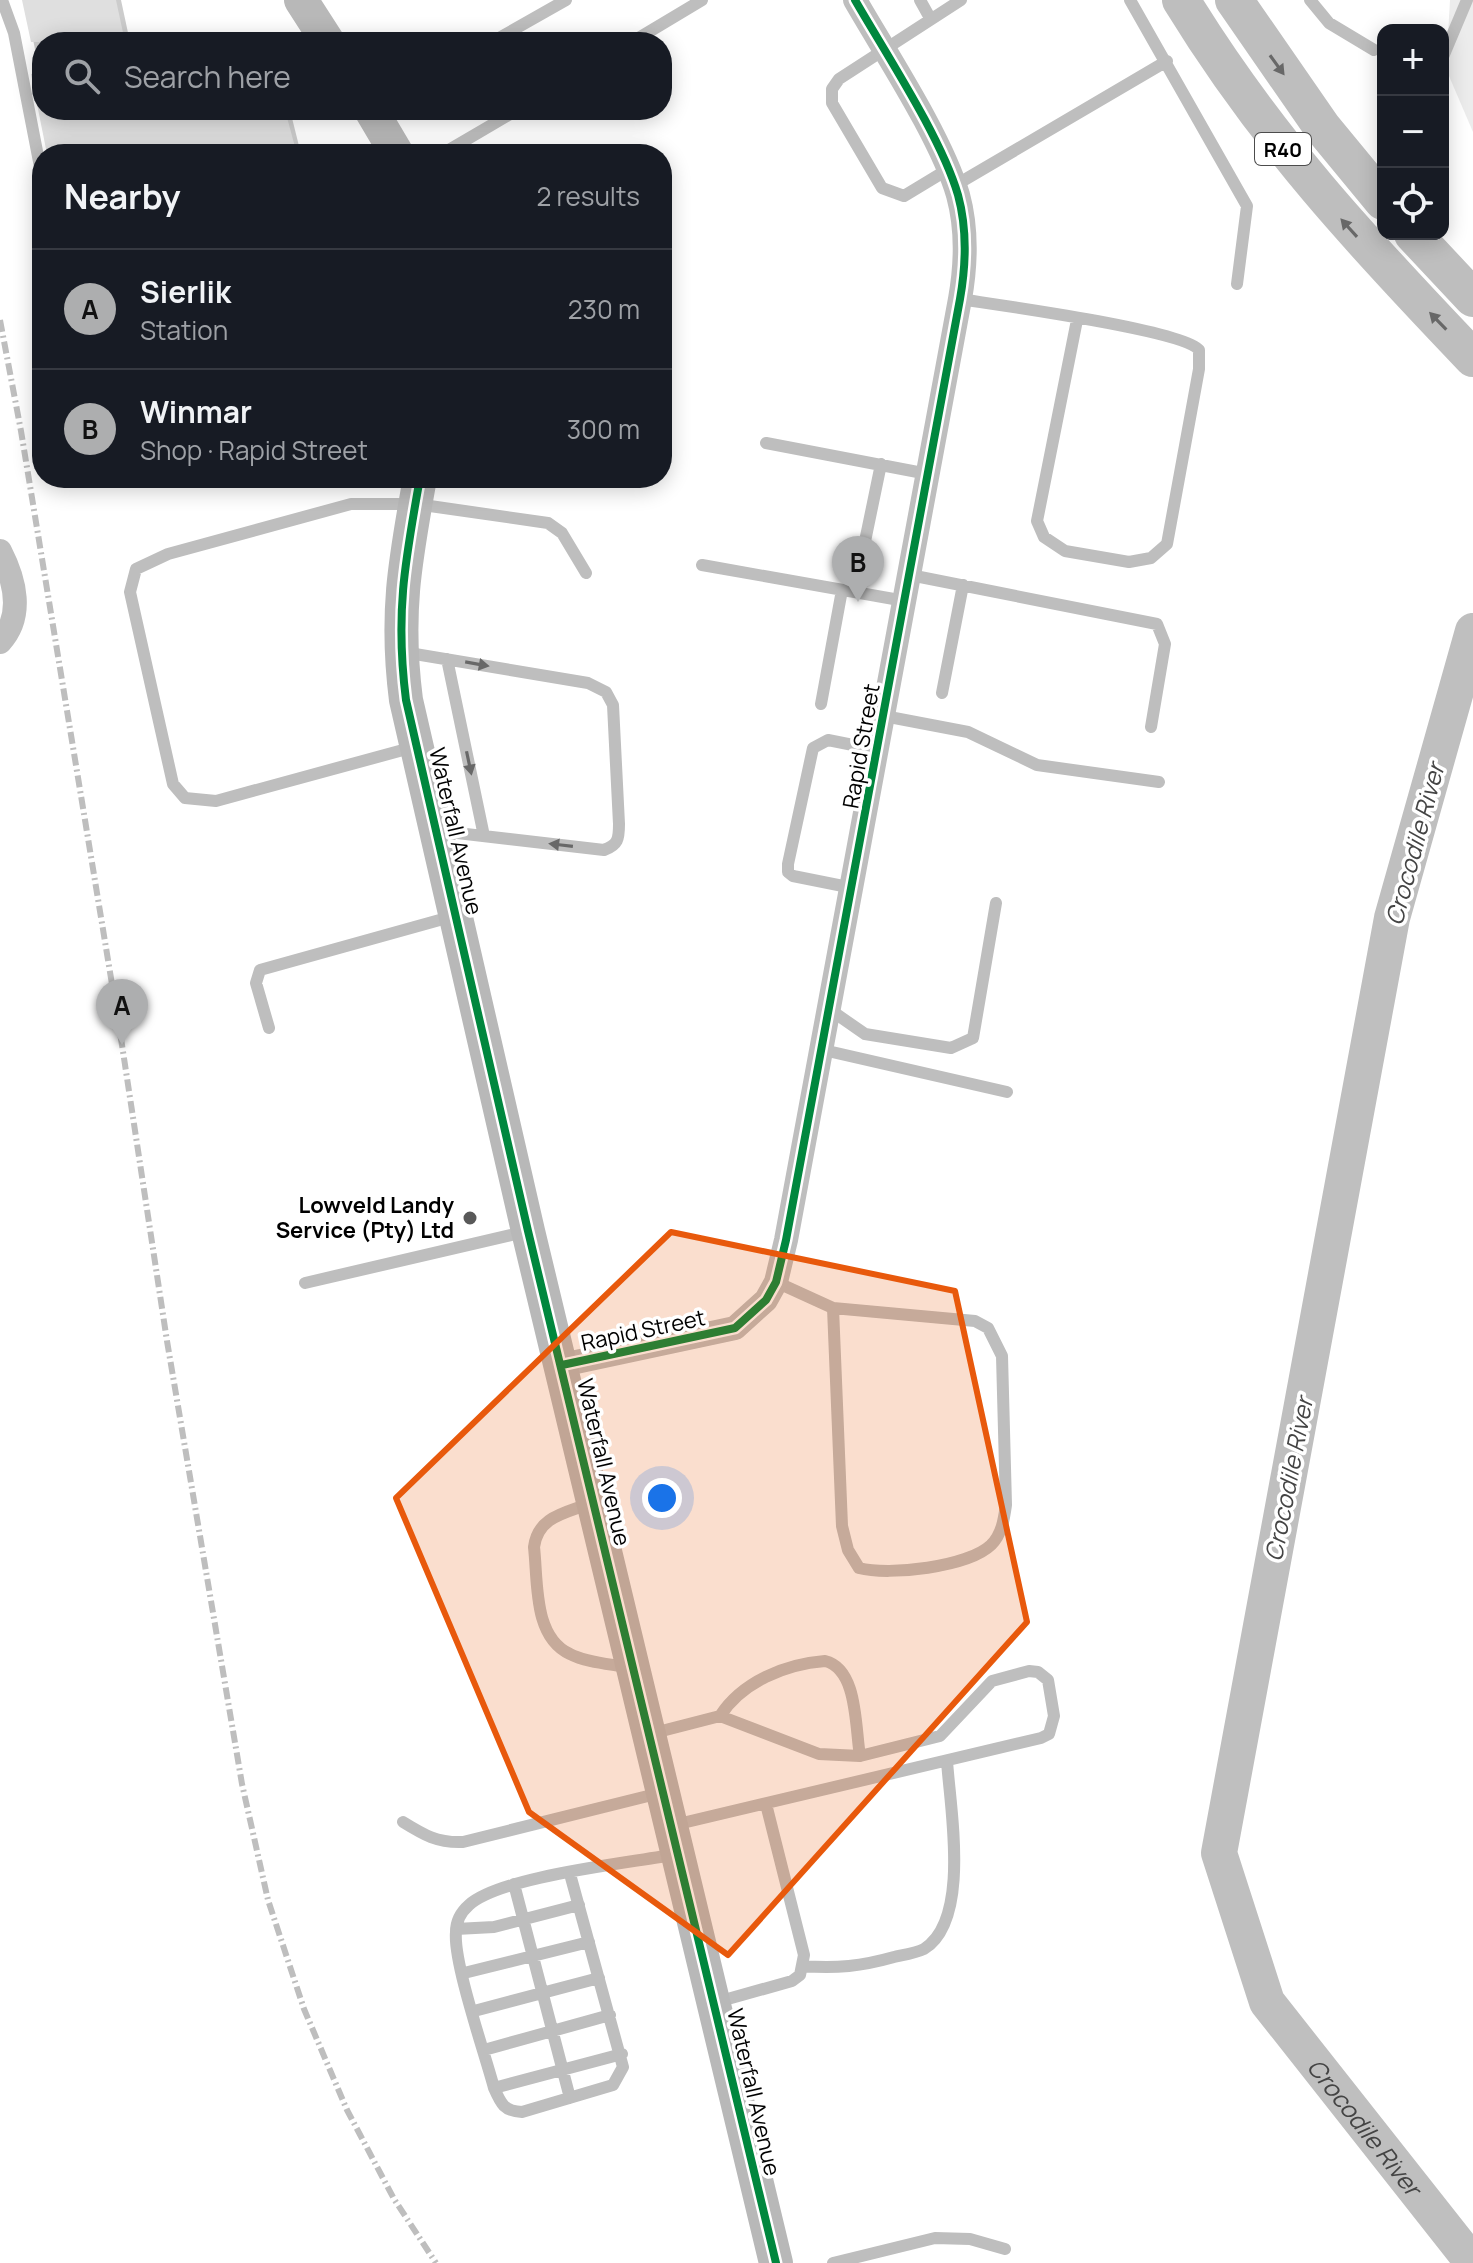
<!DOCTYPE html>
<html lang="en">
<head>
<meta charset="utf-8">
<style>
	:root { --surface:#171b24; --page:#242831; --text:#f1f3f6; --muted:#9ea1a6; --line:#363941; --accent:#adaeaf }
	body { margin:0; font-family:Manrope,sans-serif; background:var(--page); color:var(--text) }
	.controls { position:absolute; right:24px; top:24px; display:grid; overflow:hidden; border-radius:16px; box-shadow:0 4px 20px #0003 }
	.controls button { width:72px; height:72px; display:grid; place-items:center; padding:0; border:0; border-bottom:2px solid var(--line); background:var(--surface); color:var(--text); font:40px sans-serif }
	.you { position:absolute; left:662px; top:1498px; width:28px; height:28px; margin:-20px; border:6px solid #fff; border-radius:50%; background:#1a73e8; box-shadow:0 0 0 12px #1a73e833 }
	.badge { display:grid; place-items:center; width:52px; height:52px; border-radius:50%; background:var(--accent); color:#111; font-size:26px; font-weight:700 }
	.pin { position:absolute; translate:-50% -66px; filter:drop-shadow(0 2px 4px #0008) }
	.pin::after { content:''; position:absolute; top:42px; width:28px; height:24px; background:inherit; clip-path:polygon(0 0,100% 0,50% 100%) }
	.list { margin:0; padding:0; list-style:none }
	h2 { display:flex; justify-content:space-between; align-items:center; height:104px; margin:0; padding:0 32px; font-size:34px }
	h2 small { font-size:26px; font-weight:400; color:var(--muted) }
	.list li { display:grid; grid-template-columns:52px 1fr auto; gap:24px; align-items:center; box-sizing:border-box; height:120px; padding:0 32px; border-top:2px solid var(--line) }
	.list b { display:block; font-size:30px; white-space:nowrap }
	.list p { margin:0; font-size:26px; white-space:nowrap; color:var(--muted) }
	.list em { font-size:26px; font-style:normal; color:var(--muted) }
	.icon { flex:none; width:44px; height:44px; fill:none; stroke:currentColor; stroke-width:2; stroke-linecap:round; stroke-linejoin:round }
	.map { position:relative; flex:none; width:1473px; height:2263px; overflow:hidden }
	.search { position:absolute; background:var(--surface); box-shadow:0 4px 20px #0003; left:32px; top:32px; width:640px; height:88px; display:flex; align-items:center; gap:20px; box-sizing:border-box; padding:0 28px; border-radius:32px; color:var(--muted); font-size:30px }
	.panel { position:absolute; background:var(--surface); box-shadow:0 4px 20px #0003; left:32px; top:144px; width:640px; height:344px; border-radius:32px }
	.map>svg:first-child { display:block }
	.green { fill:#ececec }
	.shadow { fill:#0003 }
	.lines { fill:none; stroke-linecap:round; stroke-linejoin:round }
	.river { stroke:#bfbfbf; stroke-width:36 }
	.building { fill:#dfdfdf }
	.lane { stroke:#bebebe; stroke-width:12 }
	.street { stroke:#bebebe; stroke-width:24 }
	.secondary { stroke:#b8b8b8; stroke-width:34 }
	.primary { stroke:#bebebe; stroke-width:38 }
	.rail { stroke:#bebebe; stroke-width:6; stroke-dasharray:12 4 2 4; stroke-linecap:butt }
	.cycleway-casing { stroke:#fff; stroke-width:13 }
	.cycleway { stroke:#00873e; stroke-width:8 }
	.oneway { fill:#686868 }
	.marked { fill:#e8590c; fill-opacity:0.2; stroke:#e8590c; stroke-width:6; stroke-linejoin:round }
	.poi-dot { fill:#595959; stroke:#fff; stroke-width:3 }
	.labels { text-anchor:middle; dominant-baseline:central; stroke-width:7; stroke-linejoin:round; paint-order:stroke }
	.shield { fill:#fff; stroke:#4c4c4c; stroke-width:2 }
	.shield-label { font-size:20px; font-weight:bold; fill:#000 }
	.street-label { font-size:22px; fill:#000; stroke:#fff }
	.poi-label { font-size:22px; font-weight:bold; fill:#000; stroke:#fff; text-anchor:end }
	.water-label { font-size:24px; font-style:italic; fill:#444; stroke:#fff }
</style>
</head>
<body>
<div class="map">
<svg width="1473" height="2263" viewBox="0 0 1473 2263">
	<rect width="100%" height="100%" fill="#fff"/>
	<path class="green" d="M1450,0H1473V132L1446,69Z"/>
	<path class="shadow" d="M25,0H121L130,42H42V110H290L301,154H49L34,76L40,74Z
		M156,38L158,42H141Z"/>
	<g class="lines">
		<path class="river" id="s1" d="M1473,631L1392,918L1219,1853L1267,2002L1473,2263"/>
	</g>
	<path class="building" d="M22,0H116L125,42H31Z
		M42,71V110H285L295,147L267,154H47L31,74Z"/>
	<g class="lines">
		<path class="lane" d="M2,0L14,33L42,177
			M920,0L930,18
			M1130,0L1247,206L1237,284
			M1310,0L1329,23L1374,50
			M492,42L566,0
			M632,42L702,0
			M1443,57L1467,0
			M442,154L517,110
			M947,170L904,196L882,188L832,103V89L839,79L961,0
			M954,186L1167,61
			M960,299C998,305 1183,330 1199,350V369L1167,544L1151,558L1129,562L1065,551L1044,537L1037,521L1077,320
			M766,443L928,474
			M863,551L881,464
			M702,565L905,601
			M910,575L1157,624L1165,644L1151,727
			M403,652L588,683L606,692L613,705L619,824C619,839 618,845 604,850L440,831
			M447,659L484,836
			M942,693L963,585
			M821,704L842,590
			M884,716L968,732L1037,765L1159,782
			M414,747L216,801L185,798L173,784L130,592L136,569L168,554L351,504H416L548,523L562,533L586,573
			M853,888L793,876L788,872V864L813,748L828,740L878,750
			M829,1009L865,1034L951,1048L973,1038L996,903
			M269,1028L256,983L260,970L454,916
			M819,1049L1007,1092
			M776,1282L833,1308L975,1321L988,1328L1002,1356L1006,1505C1004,1519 1002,1534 991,1545C968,1567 889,1576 859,1568L848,1550L842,1526L833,1308
			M305,1283L524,1232
			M591,1503C566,1513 538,1516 534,1547C538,1582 533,1637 570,1654C587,1663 612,1664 631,1668
			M650,1734L720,1716C742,1682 785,1664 825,1661C858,1669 855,1727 860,1756
			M403,1822C424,1835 437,1843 463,1842L660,1793
			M674,1825L1041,1738L1049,1734L1054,1716L1048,1680L1038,1672L1029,1671L992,1681L940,1736L860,1756L819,1754L720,1716
			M570,1874L623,2067L613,2085L522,2112C504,2111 501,2104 494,2088C485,2054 453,1962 456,1932C456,1922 461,1912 469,1905C501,1876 630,1863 677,1854
			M514,1884L570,2098
			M456,1929L494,1927L579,1905
			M803,1966C836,1969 862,1966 894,1957C903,1955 916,1953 924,1949C971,1920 950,1808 947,1761
			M464,1973L589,1942
			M717,2002L792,1981L800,1975L804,1955L766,1804
			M474,2011L599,1978
			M484,2050L610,2015
			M494,2088L622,2054
			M833,2263L935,2238L970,2239L1005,2249"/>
		<path class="street" d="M0,551C15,580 24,616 0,642
			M562,1365L735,1328L766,1300L776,1282L786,1240L960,299C966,265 967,228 958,195C941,137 886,54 855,0"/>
		<path class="secondary" d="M301,0L328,42
			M371,110L397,154
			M420,478C405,561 395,614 406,700L528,1231L776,2263"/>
		<path class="primary" d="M1181,0C1266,139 1362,242 1473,358
			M1234,0L1322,127L1383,201
			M1413,234L1473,298"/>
		<path class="rail" d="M0,320L21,431L122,1045L167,1341L242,1784L268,1900L304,2009L347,2110L394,2199L436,2263"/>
		<defs>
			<path id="cycleway" d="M420,478C405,561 395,614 406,700L528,1231L776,2263
				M562,1365L735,1328L766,1300L776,1282L786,1240L960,299C966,265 967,228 958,195C941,137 886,54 855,0"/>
		</defs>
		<use href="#cycleway" class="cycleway-casing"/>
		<use href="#cycleway" class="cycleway"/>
	</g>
	<defs><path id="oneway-solid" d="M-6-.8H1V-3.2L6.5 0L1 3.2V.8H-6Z" transform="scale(2)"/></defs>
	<g class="oneway">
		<use href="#oneway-solid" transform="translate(1277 65) rotate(54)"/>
		<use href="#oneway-solid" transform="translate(1349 228) rotate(-132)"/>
		<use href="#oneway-solid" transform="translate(1438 321) rotate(-134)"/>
		<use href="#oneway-solid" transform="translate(477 664) rotate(10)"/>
		<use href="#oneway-solid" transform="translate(469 763) rotate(78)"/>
		<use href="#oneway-solid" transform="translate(561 845) rotate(-173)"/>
	</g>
	<path class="marked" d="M671,1232L955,1291L1027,1622L728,1955L529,1812L396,1498Z"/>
	<circle class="poi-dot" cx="470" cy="1218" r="8"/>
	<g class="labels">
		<rect class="shield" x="1255" y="133" width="56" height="32" rx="6"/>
		<g class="shield-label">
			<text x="1283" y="149">R40</text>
		</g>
		<g class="street-label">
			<text transform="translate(861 746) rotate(-80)">Rapid Street</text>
			<text transform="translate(456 831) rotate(77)">Waterfall Avenue</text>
			<text transform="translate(643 1330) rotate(-12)">Rapid Street</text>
			<text transform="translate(604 1462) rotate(77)">Waterfall Avenue</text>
			<text transform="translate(754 2092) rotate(77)">Waterfall Avenue</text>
		</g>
		<g class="poi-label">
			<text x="454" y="1205">Lowveld Landy<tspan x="454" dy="25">Service (Pty) Ltd</tspan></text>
		</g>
		<g class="water-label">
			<text transform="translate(1414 844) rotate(-75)">Crocodile River</text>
			<text transform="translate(1288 1479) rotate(-79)">Crocodile River</text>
			<text stroke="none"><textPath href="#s1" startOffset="1564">Crocodile River</textPath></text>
		</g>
	</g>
</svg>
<div class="controls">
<button>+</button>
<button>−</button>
<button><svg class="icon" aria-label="locate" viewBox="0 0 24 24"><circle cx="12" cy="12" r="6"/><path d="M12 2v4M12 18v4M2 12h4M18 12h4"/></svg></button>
</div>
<div class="you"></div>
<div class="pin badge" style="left:122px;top:1045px">A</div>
<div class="pin badge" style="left:858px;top:602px">B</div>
<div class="search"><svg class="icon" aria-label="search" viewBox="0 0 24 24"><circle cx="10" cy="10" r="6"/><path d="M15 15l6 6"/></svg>Search here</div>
<section class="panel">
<h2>Nearby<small>2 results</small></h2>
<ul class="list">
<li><span class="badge">A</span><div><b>Sierlik</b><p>Station</p></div><em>230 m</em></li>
<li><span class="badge">B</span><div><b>Winmar</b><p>Shop · Rapid Street</p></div><em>300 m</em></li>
</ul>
</section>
</div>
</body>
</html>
